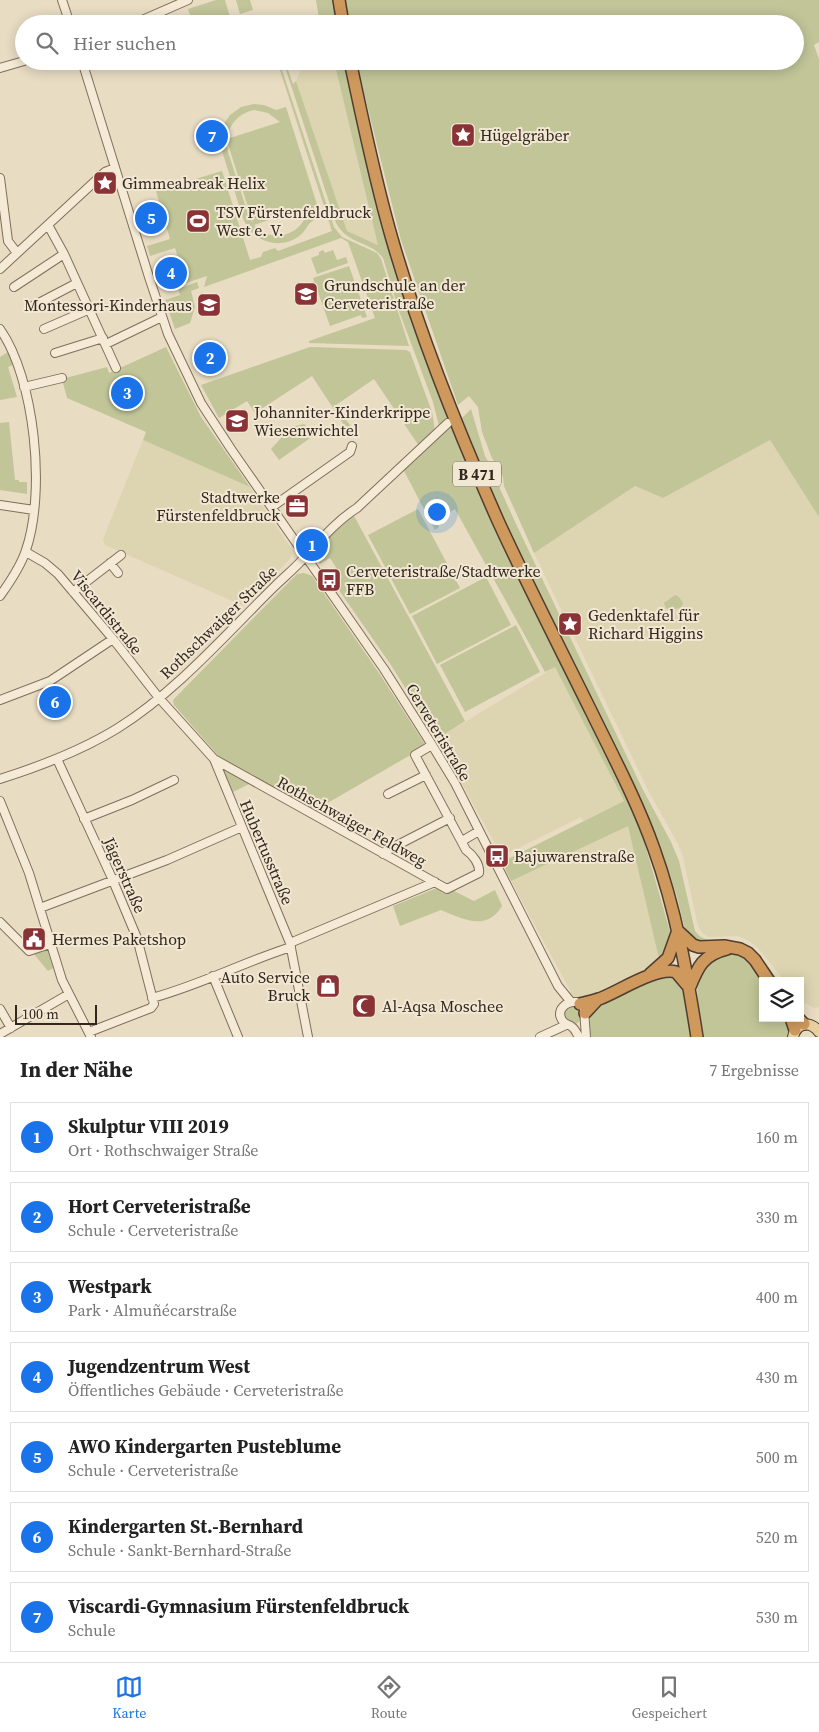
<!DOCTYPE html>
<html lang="de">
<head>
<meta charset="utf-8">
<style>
	:root { --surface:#fff; --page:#f2f2f2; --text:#222; --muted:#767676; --line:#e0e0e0; --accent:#1a73e8 }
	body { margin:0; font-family:"Source Serif 4",serif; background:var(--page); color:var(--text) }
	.controls { position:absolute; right:15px; bottom:15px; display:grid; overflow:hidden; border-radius:0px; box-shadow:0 2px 12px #0003 }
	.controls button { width:45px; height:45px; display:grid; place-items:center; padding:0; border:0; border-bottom:1px solid var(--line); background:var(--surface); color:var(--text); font:25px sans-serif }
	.scale { position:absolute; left:15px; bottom:12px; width:82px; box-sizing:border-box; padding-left:5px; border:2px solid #32271e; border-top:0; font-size:14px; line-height:18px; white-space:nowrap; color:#32271e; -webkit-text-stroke:4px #f1e7d2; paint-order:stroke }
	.you { position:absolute; left:436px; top:511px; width:18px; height:18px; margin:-12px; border:4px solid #fff; border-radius:50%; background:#1a73e8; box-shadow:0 0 0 8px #1a73e833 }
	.badge { display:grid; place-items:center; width:32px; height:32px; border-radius:50%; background:var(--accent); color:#fff; font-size:16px; font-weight:700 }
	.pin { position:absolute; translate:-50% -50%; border:2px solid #fff; box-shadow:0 1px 5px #0006 }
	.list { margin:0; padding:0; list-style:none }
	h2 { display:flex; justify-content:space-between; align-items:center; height:65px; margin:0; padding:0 20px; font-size:21px }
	h2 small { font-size:16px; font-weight:400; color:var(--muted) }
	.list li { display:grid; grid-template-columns:32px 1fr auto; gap:15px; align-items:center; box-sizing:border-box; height:70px; margin:0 10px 10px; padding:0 10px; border:1px solid var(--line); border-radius:0px }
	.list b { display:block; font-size:19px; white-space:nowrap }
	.list p { margin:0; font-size:16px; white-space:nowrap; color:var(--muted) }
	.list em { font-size:16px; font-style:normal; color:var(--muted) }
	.icon { flex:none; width:28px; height:28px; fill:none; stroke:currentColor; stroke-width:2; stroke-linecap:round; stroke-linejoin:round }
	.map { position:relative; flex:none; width:819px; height:1037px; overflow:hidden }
	.search { position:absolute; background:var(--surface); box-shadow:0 2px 12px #0003; left:15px; right:15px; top:15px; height:55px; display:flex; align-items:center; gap:12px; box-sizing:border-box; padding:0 18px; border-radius:28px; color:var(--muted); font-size:19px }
	.sheet { height:625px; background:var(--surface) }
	nav { display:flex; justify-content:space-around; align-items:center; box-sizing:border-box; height:70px; border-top:1px solid var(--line); background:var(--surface); font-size:14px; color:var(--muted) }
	nav a { display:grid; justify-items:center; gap:2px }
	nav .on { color:var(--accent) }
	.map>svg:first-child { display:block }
	.farmland { fill:#ddd4b1 }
	.green { fill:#c1c598; fill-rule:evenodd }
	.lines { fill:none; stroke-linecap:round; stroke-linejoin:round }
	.minor-casing { stroke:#806e5c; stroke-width:10 }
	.major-casing { stroke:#4f3d30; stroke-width:12 }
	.highway-casing { stroke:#4f3d30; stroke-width:14 }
	.minor { stroke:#f4ead5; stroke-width:8 }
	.major { stroke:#e8cf9f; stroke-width:10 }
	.highway { stroke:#cf995d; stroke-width:11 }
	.labels { text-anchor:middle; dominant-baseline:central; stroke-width:4; stroke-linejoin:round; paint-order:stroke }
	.shield { fill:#f1e7d2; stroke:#6b6154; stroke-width:1 }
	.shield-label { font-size:15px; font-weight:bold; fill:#32271e }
	.poi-label { font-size:16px; fill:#32271e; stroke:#f1e7d2; text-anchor:start }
	.street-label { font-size:16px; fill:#32271e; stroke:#f1e7d2 }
</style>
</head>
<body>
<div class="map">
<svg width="819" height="1037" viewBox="0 0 819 1037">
	<rect width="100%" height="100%" fill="#e8dcc3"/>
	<path class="farmland" d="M304,61H334L379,245L347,231L296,81Z
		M143,440L250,487L290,547L292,555L289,560L244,606L105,545L103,539Z
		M770,440L819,517V1007L814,1008L800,1000V981H785L758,948L749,941L738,936L709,937L702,933L698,926L683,857L678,844L648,790L534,553L635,486L663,498Z
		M555,667L624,801L583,821L581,817L502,856L437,739Z
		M628,825L660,963L634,979L593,997L575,1000L569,995L571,992L511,881Z"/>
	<path class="green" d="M216,0H225L232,24H226L224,21L217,24H193L188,9Z
		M236,0H250L253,10L240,14Z
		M316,0H334L338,24H320Z
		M344,0H819V42L814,45L819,59V517L770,440L663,498L635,486L534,553L504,486L503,477L492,458L482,432L478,407L469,396L458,405L401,240L356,61H795V24H348Z
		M277,61H279L334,227L342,237L377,253L381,259L409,346L309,343V341L375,318L348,242L341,238L204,287L207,276L186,283L175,248L150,256L147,246L170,239L156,191L222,171L250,260L261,257L263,252L275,248L278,251L332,231Z
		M283,61H285L293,84L296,81L347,231L378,245L334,61H345L449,417L439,426L433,402L399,311L383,258C370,240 349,246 336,223Z
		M254,104L264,105L276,110L286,107L321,217C305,222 310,228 298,237C277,251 251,240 243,218L222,151L220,138L223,125L230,115L241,107ZM254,110L268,113L280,122L227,139C229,124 239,113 254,110ZM227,141L253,223L249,217L228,152ZM307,207C307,234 271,246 254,225Z
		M323,250L325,253L333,250L337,260L346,257L348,263L317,274L311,258L319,255V252Z
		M349,266L367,317L362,318L361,315L330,326L313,278Z
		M197,282L199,288L191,291L195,307L190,323L175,329L165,300L180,295L178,289Z
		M166,347L201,417L250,487L143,440L146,432L67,398L62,379L107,367L109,373Z
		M310,347L406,350L410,352L432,412L435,431L419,446L374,379L336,405L356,434L352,437L312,376L255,413L247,401L219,418L201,385Z
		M8,352L13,365L8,367L17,397L0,400V357Z
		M471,409L485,456L499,479L500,489L517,526L642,788L671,842L679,861L695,931C707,948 730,937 746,946C761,953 769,968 778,981H774C768,971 757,951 747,946C735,940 709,944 695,944L686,933L676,893L657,842L631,781L488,485L462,418Z
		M9,422L15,480H19V482H27V494L0,490V423Z
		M304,424L316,434L279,460L271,449L291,427Z
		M451,425L611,760L640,827L671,935L660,963L628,826L511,881L502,862L624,801L555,667L545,672L455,509L436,520L439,527L435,530L403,469Z
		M418,509L460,588L410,614L368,535Z
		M353,514L465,721L437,739L391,665L334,583L342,577L330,558L320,564L311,552Z
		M304,573L312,576L379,673L426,746L312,812L222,760L174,705L173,700L290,581L297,574Z
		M486,577L511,625L437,664L412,616Z
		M675,595L679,597L683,603L681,608L669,610L666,608L664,603Z
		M516,625L540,672L465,712L440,665Z
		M225,768L251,783L233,792L224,771Z
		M437,888L443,893L452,890L474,901L495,890L502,906C486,932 463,919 441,910L400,926L393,906Z
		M47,948L53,968L48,971L33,953Z
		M724,954H734L749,960L763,981V1018H787L791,1025L789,1037H704C702,1018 690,982 704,966C708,961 718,957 724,954Z
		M668,973L681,983L691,1037H591C588,1028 588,1019 594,1010C605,995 649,981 668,973Z
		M564 1015a9 9 0 1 1 18 0a9 9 0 1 1-18 0Z"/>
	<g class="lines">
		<defs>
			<path id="minor" d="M62,0L70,24
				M133,24L188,0
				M82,61L149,277L168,334L201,403L231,449L384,669L432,745L455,783L558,986L571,1002
				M0,68L24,61
				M0,178L8,241L17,253
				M48,225L64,254L116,368
				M0,269L105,172L115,168
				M14,287L64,254
				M31,307L77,283
				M0,329C35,379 46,492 26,550C21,566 10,582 0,596
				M44,329L90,309
				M106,344L162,317
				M55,353L103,338
				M24,387L62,378
				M0,505L34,510
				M272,507L350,452L352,446
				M26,552L45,563L58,574L113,639L159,698L214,759L290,943L308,1037
				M110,563L118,573
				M73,592L121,555
				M0,700L50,681L113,639
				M57,759L111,876L137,938L154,1004L151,1008L89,1032
				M214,759L447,889L479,873C480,864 473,855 466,850L415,755L432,745
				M0,779C41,766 81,751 118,728C177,691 226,634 275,586C284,577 294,569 302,560C319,542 336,521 357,508L448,423
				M388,794L426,775
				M0,801L29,873L62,980L91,1037
				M84,819L132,800L174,780
				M462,841L479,831
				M383,854L386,851L450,818
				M40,908L167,860L242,827
				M0,922L29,951L50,944
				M290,943L435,882
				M213,976L238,1037
				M152,998C200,985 244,962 291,947
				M576,1002C566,1001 556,1010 562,1020C565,1025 569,1024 572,1027C575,1029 577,1034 579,1037
				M0,1009L11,1028
				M584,1010L586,1037
				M0,1034L69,994
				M540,1037L566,1025"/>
			<path id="major" d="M793,1037C796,1023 810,1020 819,1032"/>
			<path id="highway" d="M339,0L343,24
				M350,61C363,121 375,181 392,239C420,336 458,431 499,523C528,586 560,648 591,711C613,756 637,801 654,849C676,910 687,973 697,1037
				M679,932L693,945L699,947L724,946L740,949L748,953L755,960L769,981
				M650,974L668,958L677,933
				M689,989C698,966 703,955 727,949
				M580,1004C586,1002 593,1001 599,999C618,992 657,966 676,972L687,985
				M585,1013L598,999
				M791,1018L795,1030
				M798,1018L804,1024"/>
		</defs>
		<use href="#minor" class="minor-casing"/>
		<use href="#major" class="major-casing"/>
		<use href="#highway" class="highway-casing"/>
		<use href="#minor" class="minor"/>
		<use href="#major" class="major"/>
		<use href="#highway" class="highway"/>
	</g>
	<defs>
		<symbol id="sight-square" viewBox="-11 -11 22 22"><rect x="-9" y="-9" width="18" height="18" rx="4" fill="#893336" stroke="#f1e7d2"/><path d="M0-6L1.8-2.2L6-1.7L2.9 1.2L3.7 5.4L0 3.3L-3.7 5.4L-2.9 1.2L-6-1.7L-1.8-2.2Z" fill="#fff"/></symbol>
		<symbol id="stadium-square" viewBox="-11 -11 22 22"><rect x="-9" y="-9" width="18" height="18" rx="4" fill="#893336" stroke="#f1e7d2"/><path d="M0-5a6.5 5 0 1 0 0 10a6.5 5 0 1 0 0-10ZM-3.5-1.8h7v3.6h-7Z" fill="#fff"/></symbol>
		<symbol id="school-square" viewBox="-11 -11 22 22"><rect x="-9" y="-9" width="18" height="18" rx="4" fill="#893336" stroke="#f1e7d2"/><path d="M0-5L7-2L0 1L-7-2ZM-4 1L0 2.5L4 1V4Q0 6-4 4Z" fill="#fff"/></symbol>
		<symbol id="office-square" viewBox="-11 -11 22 22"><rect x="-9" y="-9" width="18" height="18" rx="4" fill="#893336" stroke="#f1e7d2"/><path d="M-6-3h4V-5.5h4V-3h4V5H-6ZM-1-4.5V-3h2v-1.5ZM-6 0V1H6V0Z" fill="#fff"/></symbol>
		<symbol id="bus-square" viewBox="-11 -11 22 22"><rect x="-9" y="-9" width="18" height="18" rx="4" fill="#893336" stroke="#f1e7d2"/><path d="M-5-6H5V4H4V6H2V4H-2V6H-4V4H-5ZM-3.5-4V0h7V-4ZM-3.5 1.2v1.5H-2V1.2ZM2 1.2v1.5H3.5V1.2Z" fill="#fff"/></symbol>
		<symbol id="civic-square" viewBox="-11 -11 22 22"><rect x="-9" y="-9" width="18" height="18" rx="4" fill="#893336" stroke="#f1e7d2"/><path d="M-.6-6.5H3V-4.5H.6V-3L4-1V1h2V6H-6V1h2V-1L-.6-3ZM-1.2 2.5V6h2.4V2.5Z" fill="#fff"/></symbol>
		<symbol id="shop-square" viewBox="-11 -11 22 22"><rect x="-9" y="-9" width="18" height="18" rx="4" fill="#893336" stroke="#f1e7d2"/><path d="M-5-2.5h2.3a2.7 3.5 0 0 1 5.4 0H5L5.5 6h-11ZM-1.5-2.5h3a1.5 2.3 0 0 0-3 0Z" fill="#fff"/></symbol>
		<symbol id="mosque-square" viewBox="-11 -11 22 22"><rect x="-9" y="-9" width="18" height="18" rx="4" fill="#893336" stroke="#f1e7d2"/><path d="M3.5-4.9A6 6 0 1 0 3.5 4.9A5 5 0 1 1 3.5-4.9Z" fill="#fff"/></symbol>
	</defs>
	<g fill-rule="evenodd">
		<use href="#sight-square" x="449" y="121" width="28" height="28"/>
		<use href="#sight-square" x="91" y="169" width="28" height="28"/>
		<use href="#stadium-square" x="184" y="207" width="28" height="28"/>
		<use href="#school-square" x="292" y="280" width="28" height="28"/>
		<use href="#school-square" x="195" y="291" width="28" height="28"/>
		<use href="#school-square" x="223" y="407" width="28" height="28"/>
		<use href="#office-square" x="283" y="492" width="28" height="28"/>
		<use href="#bus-square" x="315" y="566" width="28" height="28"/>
		<use href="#sight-square" x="556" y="610" width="28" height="28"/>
		<use href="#bus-square" x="483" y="842" width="28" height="28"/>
		<use href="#civic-square" x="20" y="925" width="28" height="28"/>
		<use href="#shop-square" x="314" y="972" width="28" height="28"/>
		<use href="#mosque-square" x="350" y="992" width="28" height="28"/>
	</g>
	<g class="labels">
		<rect class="shield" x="453" y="461.5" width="48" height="25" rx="4"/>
		<g class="shield-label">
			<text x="477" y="474">B 471</text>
		</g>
		<g class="poi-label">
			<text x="480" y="135">Hügelgräber</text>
			<text x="122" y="183">Gimmeabreak Helix</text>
			<text x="216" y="212">TSV Fürstenfeldbruck<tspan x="216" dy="18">West e. V.</tspan></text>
			<text x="324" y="285">Grundschule an der<tspan x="324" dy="18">Cerveteristraße</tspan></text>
			<text x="192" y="305" text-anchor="end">Montessori-Kinderhaus</text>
			<text x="254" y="412">Johanniter-Kinderkrippe<tspan x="254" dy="18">Wiesenwichtel</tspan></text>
			<text x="280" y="497" text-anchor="end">Stadtwerke<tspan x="280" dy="18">Fürstenfeldbruck</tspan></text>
			<text x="346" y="571">Cerveteristraße/Stadtwerke<tspan x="346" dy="18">FFB</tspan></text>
			<text x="588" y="615">Gedenktafel für<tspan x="588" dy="18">Richard Higgins</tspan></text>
			<text x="514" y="856">Bajuwarenstraße</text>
			<text x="52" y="939">Hermes Paketshop</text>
			<text x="310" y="977" text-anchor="end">Auto Service<tspan x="310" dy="18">Bruck</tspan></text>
			<text x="382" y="1006">Al-Aqsa Moschee</text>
		</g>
		<g class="street-label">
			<text transform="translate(107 612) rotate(51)">Viscardistraße</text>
			<text transform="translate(218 622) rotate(-44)">Rothschwaiger Straße</text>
			<text transform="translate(439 732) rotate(59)">Cerveteristraße</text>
			<text transform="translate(352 821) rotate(29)">Rothschwaiger Feldweg</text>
			<text transform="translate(267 852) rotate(67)">Hubertusstraße</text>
			<text transform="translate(125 875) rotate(66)">Jägerstraße</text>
		</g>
	</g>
</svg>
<div class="controls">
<button><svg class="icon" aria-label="layers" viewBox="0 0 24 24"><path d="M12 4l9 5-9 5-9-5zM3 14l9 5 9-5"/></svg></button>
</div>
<div class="scale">100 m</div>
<div class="you"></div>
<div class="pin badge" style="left:312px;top:545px">1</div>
<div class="pin badge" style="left:210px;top:358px">2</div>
<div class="pin badge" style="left:127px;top:393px">3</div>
<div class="pin badge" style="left:171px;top:273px">4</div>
<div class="pin badge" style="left:151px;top:218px">5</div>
<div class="pin badge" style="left:55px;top:702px">6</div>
<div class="pin badge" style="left:212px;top:136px">7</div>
<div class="search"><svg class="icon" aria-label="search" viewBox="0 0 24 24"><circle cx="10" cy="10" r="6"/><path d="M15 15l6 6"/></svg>Hier suchen</div>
</div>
<section class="sheet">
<h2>In der Nähe<small>7 Ergebnisse</small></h2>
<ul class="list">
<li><span class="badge">1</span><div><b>Skulptur VIII 2019</b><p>Ort · Rothschwaiger Straße</p></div><em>160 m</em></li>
<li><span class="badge">2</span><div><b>Hort Cerveteristraße</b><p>Schule · Cerveteristraße</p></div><em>330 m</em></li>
<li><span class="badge">3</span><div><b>Westpark</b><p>Park · Almuñécarstraße</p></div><em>400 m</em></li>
<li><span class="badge">4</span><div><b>Jugendzentrum West</b><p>Öffentliches Gebäude · Cerveteristraße</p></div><em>430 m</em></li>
<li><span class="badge">5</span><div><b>AWO Kindergarten Pusteblume</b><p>Schule · Cerveteristraße</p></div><em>500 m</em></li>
<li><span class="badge">6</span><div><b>Kindergarten St.-Bernhard</b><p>Schule · Sankt-Bernhard-Straße</p></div><em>520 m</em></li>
<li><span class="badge">7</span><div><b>Viscardi-Gymnasium Fürstenfeldbruck</b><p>Schule</p></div><em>530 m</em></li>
</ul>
</section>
<nav>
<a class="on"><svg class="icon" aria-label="map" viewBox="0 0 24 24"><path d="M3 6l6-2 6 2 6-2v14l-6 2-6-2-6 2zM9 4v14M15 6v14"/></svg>Karte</a>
<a><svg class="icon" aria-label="directions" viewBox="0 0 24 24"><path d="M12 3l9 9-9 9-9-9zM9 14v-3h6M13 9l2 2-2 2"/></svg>Route</a>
<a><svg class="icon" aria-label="saved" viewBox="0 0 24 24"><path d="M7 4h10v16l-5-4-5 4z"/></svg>Gespeichert</a>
</nav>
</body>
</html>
